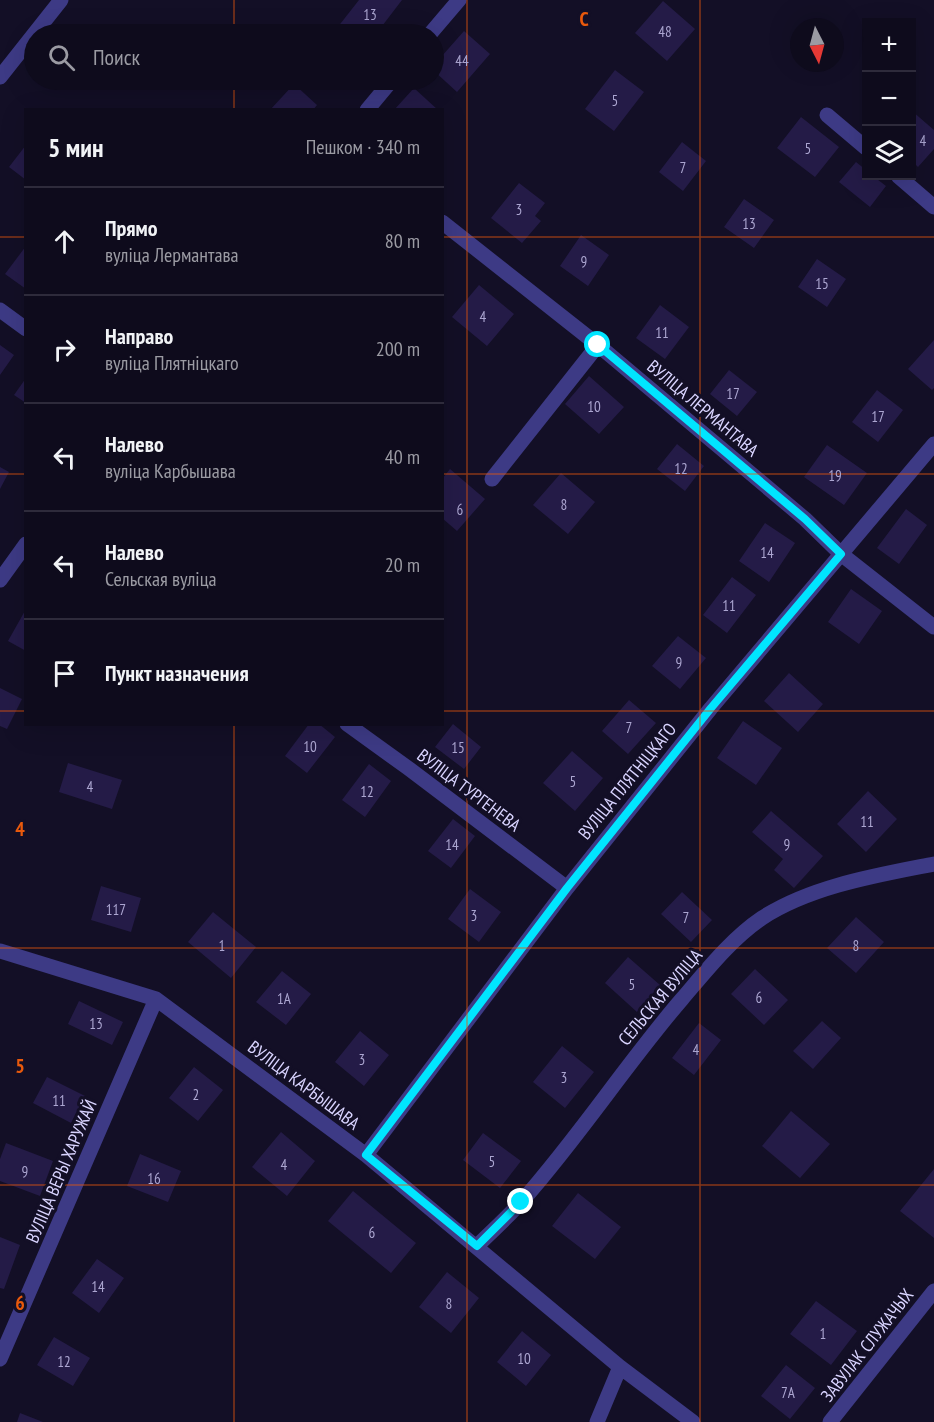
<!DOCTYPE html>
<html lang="ru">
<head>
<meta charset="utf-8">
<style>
	:root { --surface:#0e0b1c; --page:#1c1929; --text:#f1f3f6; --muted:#9b9ba3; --line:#2e2b3b }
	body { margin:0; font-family:"PT Sans Narrow",sans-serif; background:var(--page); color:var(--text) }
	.controls { position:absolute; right:18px; top:18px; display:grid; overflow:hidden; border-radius:0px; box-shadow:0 6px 24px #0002 }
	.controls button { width:54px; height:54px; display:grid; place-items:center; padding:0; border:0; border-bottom:2px solid var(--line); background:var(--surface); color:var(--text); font:30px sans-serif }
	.compass { position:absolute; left:790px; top:18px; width:54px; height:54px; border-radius:50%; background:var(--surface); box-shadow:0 6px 24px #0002; rotate:174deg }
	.stop { position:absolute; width:18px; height:18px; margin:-14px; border:4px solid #00e5ff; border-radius:50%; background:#fff }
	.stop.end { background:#00e5ff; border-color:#fff; box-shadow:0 2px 6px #0008 }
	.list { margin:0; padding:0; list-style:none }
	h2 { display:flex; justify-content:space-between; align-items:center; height:78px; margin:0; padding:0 24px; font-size:26px }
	h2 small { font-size:20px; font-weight:400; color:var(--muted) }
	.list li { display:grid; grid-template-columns:39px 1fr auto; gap:18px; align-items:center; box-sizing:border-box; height:108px; padding:0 24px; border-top:2px solid var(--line) }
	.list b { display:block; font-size:22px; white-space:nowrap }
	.list p { margin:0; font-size:20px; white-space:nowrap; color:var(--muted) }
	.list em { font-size:20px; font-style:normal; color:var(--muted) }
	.icon { flex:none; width:33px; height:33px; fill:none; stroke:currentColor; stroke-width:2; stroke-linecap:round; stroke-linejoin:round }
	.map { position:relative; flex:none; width:934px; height:1422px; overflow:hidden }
	.search { position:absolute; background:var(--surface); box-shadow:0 6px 24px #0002; left:24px; top:24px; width:420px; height:66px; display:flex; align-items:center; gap:15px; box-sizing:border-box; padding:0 21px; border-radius:33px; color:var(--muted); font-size:22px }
	.panel { position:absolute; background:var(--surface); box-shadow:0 6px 24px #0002; left:24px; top:108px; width:420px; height:618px; border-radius:0px }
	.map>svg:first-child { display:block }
	.building { fill:#241b47 }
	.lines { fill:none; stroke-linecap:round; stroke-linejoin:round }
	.minor { stroke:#3d3a85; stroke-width:15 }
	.route { stroke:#00e5ff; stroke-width:8 }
	.grid { fill:none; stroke:#e8590c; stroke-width:1.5; stroke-opacity:0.55 }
	.labels { text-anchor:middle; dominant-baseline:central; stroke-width:6; stroke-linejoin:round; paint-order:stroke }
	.number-label { font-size:15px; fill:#aca6d1 }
	.street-label { font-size:18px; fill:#d9d4ff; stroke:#130f26 }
	.grid-label { font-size:20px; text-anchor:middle; font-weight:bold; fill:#e8590c; stroke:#130f26; stroke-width:6; stroke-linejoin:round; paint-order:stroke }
</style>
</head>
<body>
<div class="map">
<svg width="934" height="1422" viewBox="0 0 934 1422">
	<rect width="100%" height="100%" fill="#130f26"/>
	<path class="building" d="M359,0H402L376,34H346L337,28Z
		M663,1L695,29L667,61L635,33Z
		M464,31L490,54L457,92L434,71V65Z
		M615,70L644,92L614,131L585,109Z
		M294,84L317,105L313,110H270Z
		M414,88L438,110H394Z
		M912,111L934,130V149L918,167L912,161Z
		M801,117L839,147L815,177L777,148Z
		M682,142L706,161L683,191L659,172Z
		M26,145V180L9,167Z
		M856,162L866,170V176H873L886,186L870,207L839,182Z
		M519,183L545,203L535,216L541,221L522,243L491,218Z
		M744,199L774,220L754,248L724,227Z
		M581,235L609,255L588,286L560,266Z
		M26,246V289L5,274Z
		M817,259L846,279L827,307L798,287Z
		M479,285L514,314L487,346L452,317Z
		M660,305L689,327L665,359L636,338Z
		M934,340V388L932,390L908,369Z
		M0,345L14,355L0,375Z
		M729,370L757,392L737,416L710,394Z
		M589,376L624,407L599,434L565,404Z
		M26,378V403L14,395Z
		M877,390L903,410L878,442L852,422Z
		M677,444L704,466L685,491L657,469Z
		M827,445L867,473L844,505L804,477Z
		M0,467L9,472L0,489Z
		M450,469L485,499L457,531L442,518V479Z
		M561,473L595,502L568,534L533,505Z
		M906,509L927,525L899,564L877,548Z
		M765,523L795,543L769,582L739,561Z
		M732,577L756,595L727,633L703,615Z
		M851,589L882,611L859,644L828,622Z
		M26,609V651L8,641Z
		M678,636L706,658L680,689L652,666Z
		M789,673L823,704L798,732L764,701Z
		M0,688L22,699L7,729L0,726Z
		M629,700L656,723L628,754L602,731Z
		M743,721L782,748L756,785L717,758Z
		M309,724H319L335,737L307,773L285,756Z
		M453,724L481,747L464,769L435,747Z
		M572,751L603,778L575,811L543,783Z
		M68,763L122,780L112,809L59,792Z
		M369,764L391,781L365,817L342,800Z
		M868,791L897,819L866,852L837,824Z
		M771,811L823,856L794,888L774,870L783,859L752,832Z
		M453,819L475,836L451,868L428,851Z
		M101,886L141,898L131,932L91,920Z
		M470,889L501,912L479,942L448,919Z
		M682,892L712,920L691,942L661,914Z
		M213,912L256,947L231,978L188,942Z
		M856,917L884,942L856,973L827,948Z
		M628,957L660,985L637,1012L605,983Z
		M755,969L788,1000L764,1025L731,994Z
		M282,971L311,994L286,1025L256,1002Z
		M79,1001L123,1022L112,1045L68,1024Z
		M822,1021L841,1038L813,1069L793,1051Z
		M699,1023L721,1040L694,1075L672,1058Z
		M360,1031L389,1055L364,1086L335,1062Z
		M562,1046L594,1072L565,1108L533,1082Z
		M194,1067L223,1090L198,1121L169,1098Z
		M47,1077L85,1096L71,1123L33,1103Z
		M791,1111L830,1144L800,1178L762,1146Z
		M281,1132L315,1161L287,1196L252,1167Z
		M483,1133L521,1161L500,1188L463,1160Z
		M6,1143L53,1161L40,1196L0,1181V1159Z
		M140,1154L181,1171L168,1202L127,1186Z
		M934,1169V1238L900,1211Z
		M353,1191L416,1243L391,1273L328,1221Z
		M578,1193L621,1227L595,1259L552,1226Z
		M0,1237L20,1245L4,1289L0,1288Z
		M97,1259L124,1278L99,1313L72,1293Z
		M447,1272L479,1298L451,1333L419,1307Z
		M816,1301L857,1331L831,1365L790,1334Z
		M522,1331L551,1355L526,1386L497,1362Z
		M54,1337L90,1358L73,1386L37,1365Z
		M786,1365L815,1388L790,1419L761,1396Z
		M20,1413L43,1422H17Z"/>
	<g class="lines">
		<path class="minor" d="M430,34L459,0
			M0,77L61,0
			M367,110L392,80
			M827,115L866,148
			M898,176L934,207
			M442,222L598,345L805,519L841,554L934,627
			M0,310L26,329
			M492,479L598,345
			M0,580L26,544
			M347,724L408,768L567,888
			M0,951L156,999L366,1155L620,1367L693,1422
			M366,1155L567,888L711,708L934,444
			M477,1246C492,1231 508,1217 522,1201C579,1137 626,1064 682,999C706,971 731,939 762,918C811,886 878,875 934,864
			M0,1359L156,999
			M597,1422L620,1367
			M830,1422L934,1291"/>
	</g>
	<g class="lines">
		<path class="route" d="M521,1202L477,1246L366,1155L567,888L711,708L841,554L805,519L598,345"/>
	</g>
	<path class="grid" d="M234,0V34M467,0V1422M700,0V1422M234,80V110M0,237H26M442,237H934M0,474H26M442,474H934M0,711H26M442,711H934M234,724V1422M0,948H934M0,1185H934"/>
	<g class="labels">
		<g class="number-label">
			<text x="370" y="14">13</text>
			<text x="665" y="31">48</text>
			<text x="462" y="60">44</text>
			<text x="615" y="100">5</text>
			<text x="923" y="140">4</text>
			<text x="808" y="148">5</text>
			<text x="683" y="167">7</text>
			<text x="519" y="209">3</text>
			<text x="749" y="223">13</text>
			<text x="584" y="261">9</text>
			<text x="822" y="283">15</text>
			<text x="483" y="316">4</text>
			<text x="662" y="332">11</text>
			<text x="733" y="393">17</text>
			<text x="594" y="406">10</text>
			<text x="878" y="416">17</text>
			<text x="681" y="468">12</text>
			<text x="835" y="475">19</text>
			<text x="564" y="504">8</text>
			<text x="460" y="509">6</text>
			<text x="767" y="552">14</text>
			<text x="729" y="605">11</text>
			<text x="679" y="662">9</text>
			<text x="629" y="727">7</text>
			<text x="310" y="746">10</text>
			<text x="458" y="747">15</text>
			<text x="573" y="781">5</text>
			<text x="90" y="786">4</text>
			<text x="367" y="791">12</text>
			<text x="867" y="821">11</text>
			<text x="452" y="844">14</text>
			<text x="787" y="844">9</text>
			<text x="116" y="909">117</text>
			<text x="474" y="915">3</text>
			<text x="686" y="917">7</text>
			<text x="222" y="945">1</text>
			<text x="856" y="945">8</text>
			<text x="632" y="984">5</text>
			<text x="759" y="997">6</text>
			<text x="284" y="998">1А</text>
			<text x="96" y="1023">13</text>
			<text x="696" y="1049">4</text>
			<text x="362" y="1059">3</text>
			<text x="564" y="1077">3</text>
			<text x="196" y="1094">2</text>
			<text x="59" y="1100">11</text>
			<text x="492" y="1161">5</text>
			<text x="284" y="1164">4</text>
			<text x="25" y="1171">9</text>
			<text x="154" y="1178">16</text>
			<text x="372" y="1232">6</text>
			<text x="98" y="1286">14</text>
			<text x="449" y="1303">8</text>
			<text x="823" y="1333">1</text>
			<text x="524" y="1358">10</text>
			<text x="64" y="1361">12</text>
			<text x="788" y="1392">7А</text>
		</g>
		<g class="street-label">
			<text transform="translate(703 408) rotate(40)">ВУЛІЦА ЛЕРМАНТАВА</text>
			<text transform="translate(627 781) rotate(-51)">ВУЛІЦА ПЛЯТНІЦКАГО</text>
			<text transform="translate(469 790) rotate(37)">ВУЛІЦА ТУРГЕНЕВА</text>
			<text transform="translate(660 997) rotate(-50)">СЕЛЬСКАЯ ВУЛІЦА</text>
			<text transform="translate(304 1085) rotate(37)">ВУЛІЦА КАРБЫШАВА</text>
			<text transform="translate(61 1171) rotate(-67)">ВУЛІЦА ВЕРЫ ХАРУЖАЙ</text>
			<text transform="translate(867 1345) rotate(-52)">ЗАВУЛАК СЛУЖАЧЫХ</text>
		</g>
	</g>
	<g class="grid-label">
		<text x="584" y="26">C</text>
		<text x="20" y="836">4</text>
		<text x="20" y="1073">5</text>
		<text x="20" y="1310">6</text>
	</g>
</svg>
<div class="controls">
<button>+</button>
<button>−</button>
<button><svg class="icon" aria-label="layers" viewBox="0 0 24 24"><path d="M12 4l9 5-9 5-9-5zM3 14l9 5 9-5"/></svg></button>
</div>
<svg class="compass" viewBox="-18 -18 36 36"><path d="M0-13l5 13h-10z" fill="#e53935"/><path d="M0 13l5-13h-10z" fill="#9b9ba3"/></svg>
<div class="stop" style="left:598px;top:345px"></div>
<div class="stop end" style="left:521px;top:1202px"></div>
<div class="search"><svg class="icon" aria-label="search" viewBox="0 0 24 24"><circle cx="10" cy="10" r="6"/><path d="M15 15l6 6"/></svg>Поиск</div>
<section class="panel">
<h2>5 мин<small>Пешком · 340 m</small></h2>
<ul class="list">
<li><svg class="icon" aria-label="ahead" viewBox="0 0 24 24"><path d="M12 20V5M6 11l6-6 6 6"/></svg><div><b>Прямо</b><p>вуліца Лермантава</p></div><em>80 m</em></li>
<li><svg class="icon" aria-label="right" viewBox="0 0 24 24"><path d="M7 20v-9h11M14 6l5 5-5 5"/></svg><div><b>Направо</b><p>вуліца Плятніцкаго</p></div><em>200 m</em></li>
<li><svg class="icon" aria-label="left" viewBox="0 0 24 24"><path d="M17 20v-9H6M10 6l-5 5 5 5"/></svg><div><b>Налево</b><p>вуліца Карбышава</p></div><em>40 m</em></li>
<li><svg class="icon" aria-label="left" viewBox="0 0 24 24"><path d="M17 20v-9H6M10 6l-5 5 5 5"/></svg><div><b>Налево</b><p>Сельская вуліца</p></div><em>20 m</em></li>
<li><svg class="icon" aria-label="arrive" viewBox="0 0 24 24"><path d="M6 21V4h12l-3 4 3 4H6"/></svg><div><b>Пункт назначения</b></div></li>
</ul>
</section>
</div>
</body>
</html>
